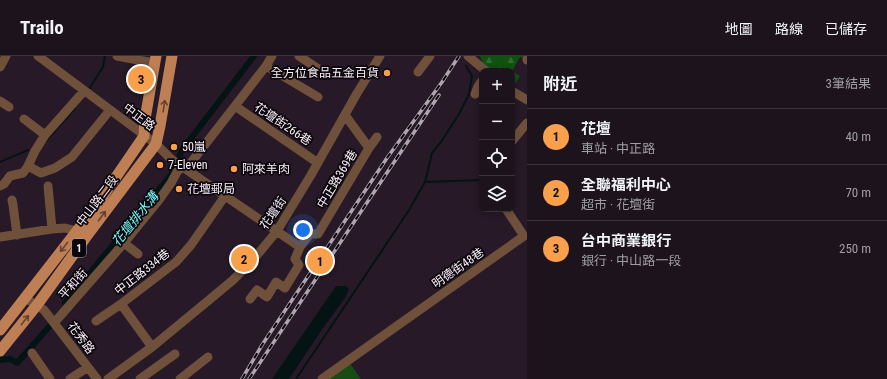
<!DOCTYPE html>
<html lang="zh-TW">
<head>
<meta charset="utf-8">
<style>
	:root { --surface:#1d131d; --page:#251c26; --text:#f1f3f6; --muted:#a09ea4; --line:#3b323b; --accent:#f8a04b }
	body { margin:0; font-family:"Roboto Condensed","Noto Sans TC",sans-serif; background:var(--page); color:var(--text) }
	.controls { position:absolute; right:12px; top:12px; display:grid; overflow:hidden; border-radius:8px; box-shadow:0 2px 6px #0003 }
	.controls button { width:36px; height:36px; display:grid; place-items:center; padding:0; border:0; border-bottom:1px solid var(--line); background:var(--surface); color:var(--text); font:20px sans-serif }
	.you { position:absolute; left:303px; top:174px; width:14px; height:14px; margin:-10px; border:3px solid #fff; border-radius:50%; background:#1a73e8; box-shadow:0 0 0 6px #1a73e833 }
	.badge { display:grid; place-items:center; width:26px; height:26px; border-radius:50%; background:var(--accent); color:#111; font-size:13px; font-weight:700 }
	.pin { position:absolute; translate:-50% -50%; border:2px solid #fff; box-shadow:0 1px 4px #0006 }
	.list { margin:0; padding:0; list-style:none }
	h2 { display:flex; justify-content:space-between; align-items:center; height:52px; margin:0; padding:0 16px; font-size:17px }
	h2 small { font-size:13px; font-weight:400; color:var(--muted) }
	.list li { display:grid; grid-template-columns:26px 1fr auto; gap:12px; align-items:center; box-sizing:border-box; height:56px; padding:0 16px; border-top:1px solid var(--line) }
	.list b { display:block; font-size:15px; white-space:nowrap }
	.list p { margin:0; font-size:13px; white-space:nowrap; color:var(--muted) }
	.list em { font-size:13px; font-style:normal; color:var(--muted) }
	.icon { flex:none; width:22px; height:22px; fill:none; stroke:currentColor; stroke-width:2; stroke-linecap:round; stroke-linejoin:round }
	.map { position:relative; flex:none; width:527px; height:323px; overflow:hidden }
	header { display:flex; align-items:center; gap:24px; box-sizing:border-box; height:56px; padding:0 20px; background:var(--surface); border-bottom:1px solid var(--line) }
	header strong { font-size:19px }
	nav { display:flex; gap:22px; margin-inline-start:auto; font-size:14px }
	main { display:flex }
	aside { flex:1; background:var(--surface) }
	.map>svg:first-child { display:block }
	.grass { fill:#184c17 }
	.forest { fill:url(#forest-firs) }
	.water { fill:#041414 }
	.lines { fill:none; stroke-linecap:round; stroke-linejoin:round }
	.stream { stroke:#041414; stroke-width:2 }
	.canal { stroke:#041414; stroke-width:6 }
	.minor { stroke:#6e503b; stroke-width:9 }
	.major { stroke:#be7f54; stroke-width:11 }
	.rail-casing { stroke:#b0a4b0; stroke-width:3.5 }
	.rail { stroke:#0c070c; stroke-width:2; stroke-dasharray:6; stroke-linecap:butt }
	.oneway { stroke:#654330 }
	.poi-dot { fill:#f8a04b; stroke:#0c070c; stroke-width:1.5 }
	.labels { text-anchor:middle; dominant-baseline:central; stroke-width:3.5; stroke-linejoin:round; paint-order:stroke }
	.shield { fill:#0c070c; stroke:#b2a9b2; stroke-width:1 }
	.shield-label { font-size:11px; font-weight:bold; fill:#f9eff9 }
	.poi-label { font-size:12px; fill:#f9eff9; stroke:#0c070c; text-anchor:start }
	.street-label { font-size:12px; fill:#f9eff9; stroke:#0c070c }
	.water-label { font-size:13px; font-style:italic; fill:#77fafa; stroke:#0c070c }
</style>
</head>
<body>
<header>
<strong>Trailo</strong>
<nav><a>地圖</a><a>路線</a><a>已儲存</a></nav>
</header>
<main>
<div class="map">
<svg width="527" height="323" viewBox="0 0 527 323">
	<defs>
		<pattern id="forest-firs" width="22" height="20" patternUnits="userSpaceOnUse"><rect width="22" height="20" fill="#0f5110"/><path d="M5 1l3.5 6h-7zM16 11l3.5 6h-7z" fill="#336a34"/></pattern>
	</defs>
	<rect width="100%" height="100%" fill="#271927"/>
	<path class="grass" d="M349,306L361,323H330Z"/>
	<path class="forest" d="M480,0H527L526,3L520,1L512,15L520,20L514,29L512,28V15C498,15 485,17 480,0Z"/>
	<path class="water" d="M336,230H346L349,233L345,242L321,275L289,323H272Z"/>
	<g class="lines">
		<path class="stream" d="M89,33L103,11L105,0
			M45,86L75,52
			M0,106L28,94
			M425,126L432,97L441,86L459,58L469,38L472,20L466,10
			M296,323L409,154L425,126L482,124"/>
		<path class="canal" d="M65,247L171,119L182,94L254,0
			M0,304L10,303L17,307L48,272L55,263"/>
		<path class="minor" d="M38,0L156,88L171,103L300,191
			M117,0L154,7
			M299,0L326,18
			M468,0L486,15
			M527,3V4
			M266,10L318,41
			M0,11L6,0
			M418,16L430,0
			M512,35L527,44
			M475,38C477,33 478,29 482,25
			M0,45L9,51
			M235,50L318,107
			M345,59L369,92
			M24,63L45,79
			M512,85L527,67
			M28,110L41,117L55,112L72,101L110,54
			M186,113L235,50L266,10L272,0
			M0,130L4,128L10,120L23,117L28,110L35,95L45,79L84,35
			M48,130L52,173
			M12,144L13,149L17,179
			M0,181L52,173L65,172L77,175
			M124,187L138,198
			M25,242L44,254L54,267L97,323
			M250,243L257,234L267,241L276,226L285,232L299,209L295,203L300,191L310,178H318L369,92L377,81
			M121,248L152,291
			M96,265L121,248L176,206L191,189L225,140
			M54,267L124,187L159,144L171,127L177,116L182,110
			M32,297L50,323
			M70,323L88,311
			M108,323L152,291L209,244L233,224L253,204L277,175L311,119L356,39L380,0
			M140,323L175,298
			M180,323L208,301
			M322,323L524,180L506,153"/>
		<path class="major" d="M0,274L77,175L103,140L144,80L145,63L156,0
			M0,295L37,249L86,181L156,88L160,70L172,0"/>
		<defs>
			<path id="rail" d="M242,323L262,289L387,102L442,26L459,0
				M249,323L439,39"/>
		</defs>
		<use href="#rail" class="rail-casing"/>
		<use href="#rail" class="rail"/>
	</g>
	<defs><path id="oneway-shaft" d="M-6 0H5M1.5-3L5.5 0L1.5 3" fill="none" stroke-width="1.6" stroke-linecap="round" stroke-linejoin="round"/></defs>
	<g class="oneway">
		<use href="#oneway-shaft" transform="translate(164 50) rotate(-81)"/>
		<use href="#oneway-shaft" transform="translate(102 160) rotate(-53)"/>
		<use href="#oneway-shaft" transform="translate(64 191) rotate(128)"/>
		<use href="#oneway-shaft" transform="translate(25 264) rotate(-52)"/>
	</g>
	<g class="poi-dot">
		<circle cx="387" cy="17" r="4"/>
		<circle cx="174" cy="91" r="4"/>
		<circle cx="160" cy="109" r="4"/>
		<circle cx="234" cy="113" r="4"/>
		<circle cx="179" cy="133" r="4"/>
	</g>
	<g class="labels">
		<rect class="shield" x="72" y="183" width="14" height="18" rx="3"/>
		<g class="shield-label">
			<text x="79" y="192">1</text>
		</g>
		<g class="poi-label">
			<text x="379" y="17" text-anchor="end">全方位食品五金百貨</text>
			<text x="182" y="91">50嵐</text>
			<text x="168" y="109">7-Eleven</text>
			<text x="242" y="113">阿來羊肉</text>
			<text x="187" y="133">花壇郵局</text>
		</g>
		<g class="street-label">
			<text transform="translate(139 61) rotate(37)">中正路</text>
			<text transform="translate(283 68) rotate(34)">花壇街266巷</text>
			<text transform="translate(337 123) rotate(-59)">中正路369巷</text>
			<text transform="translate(97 145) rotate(-53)">中山路二段</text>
			<text transform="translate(273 157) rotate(-56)">花壇街</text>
			<text transform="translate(458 212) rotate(-35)">明德街48巷</text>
			<text transform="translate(142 216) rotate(-38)">中正路334巷</text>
			<text transform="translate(73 228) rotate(-48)">平和街</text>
			<text transform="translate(81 282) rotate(53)">花秀路</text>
		</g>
		<g class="water-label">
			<text transform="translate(135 163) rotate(-51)">花壇排水溝</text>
		</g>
	</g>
</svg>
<div class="controls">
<button>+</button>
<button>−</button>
<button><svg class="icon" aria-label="locate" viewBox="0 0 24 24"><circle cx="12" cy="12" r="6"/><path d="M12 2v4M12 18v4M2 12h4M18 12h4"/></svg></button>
<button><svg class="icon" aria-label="layers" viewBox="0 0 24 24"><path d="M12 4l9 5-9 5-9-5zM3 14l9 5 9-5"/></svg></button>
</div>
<div class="you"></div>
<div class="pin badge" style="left:320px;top:205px">1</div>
<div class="pin badge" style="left:244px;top:203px">2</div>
<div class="pin badge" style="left:141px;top:23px">3</div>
</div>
<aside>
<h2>附近<small>3筆結果</small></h2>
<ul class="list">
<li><span class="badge">1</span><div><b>花壇</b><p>車站 · 中正路</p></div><em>40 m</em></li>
<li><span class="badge">2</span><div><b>全聯福利中心</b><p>超市 · 花壇街</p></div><em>70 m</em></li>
<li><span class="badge">3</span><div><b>台中商業銀行</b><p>銀行 · 中山路一段</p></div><em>250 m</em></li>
</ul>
</aside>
</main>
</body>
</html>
